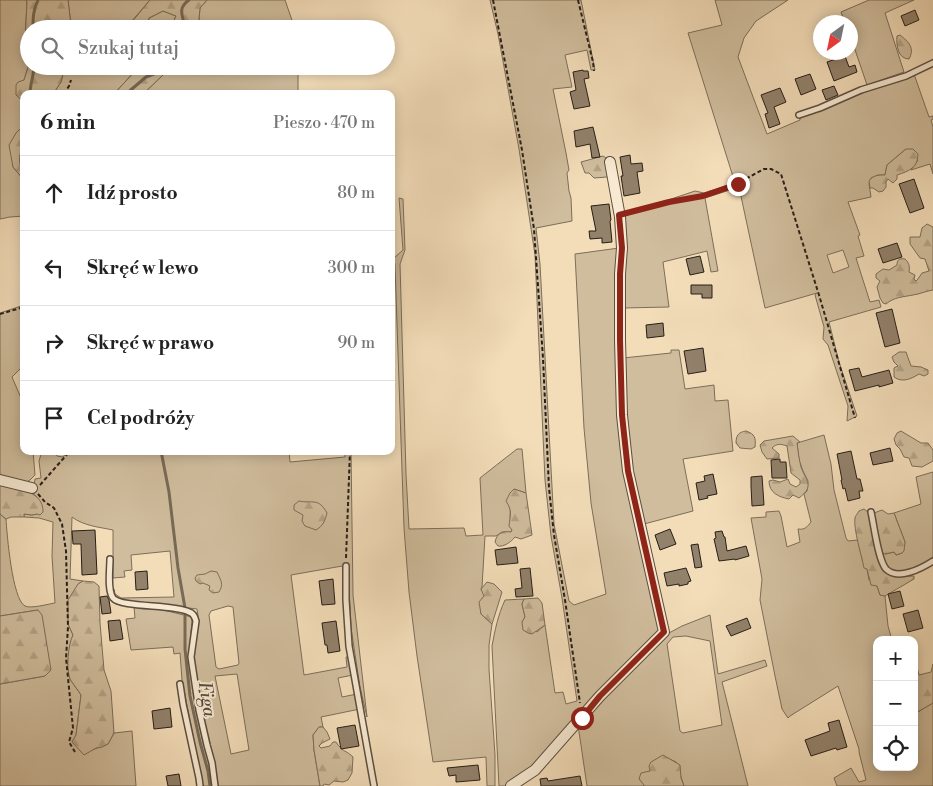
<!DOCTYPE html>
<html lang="pl">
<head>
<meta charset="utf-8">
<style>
	:root { --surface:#fff; --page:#f2f2f2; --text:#222; --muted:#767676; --line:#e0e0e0 }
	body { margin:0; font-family:"Libre Bodoni",serif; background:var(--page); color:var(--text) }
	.controls { position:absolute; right:15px; bottom:15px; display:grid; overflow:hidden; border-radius:10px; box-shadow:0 2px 12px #0003 }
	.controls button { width:45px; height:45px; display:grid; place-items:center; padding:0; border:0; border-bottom:1px solid var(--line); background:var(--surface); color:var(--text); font:25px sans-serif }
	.compass { position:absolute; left:813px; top:15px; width:45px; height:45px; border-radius:50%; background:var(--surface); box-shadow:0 2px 12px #0003; rotate:213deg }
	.stop { position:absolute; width:15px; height:15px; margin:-11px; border:4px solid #8f2418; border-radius:50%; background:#fff }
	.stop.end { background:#8f2418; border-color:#fff; box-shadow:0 1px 5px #0008 }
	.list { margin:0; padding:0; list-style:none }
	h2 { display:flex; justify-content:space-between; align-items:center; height:65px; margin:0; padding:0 20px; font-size:21px }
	h2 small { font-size:16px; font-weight:400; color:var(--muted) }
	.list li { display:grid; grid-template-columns:32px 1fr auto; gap:15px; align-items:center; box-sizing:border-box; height:75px; padding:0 20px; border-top:1px solid var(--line) }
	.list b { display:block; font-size:19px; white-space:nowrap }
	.list em { font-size:16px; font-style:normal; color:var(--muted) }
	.icon { flex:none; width:28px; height:28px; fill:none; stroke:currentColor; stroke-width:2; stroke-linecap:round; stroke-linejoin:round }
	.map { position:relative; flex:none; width:933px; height:786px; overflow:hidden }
	.search { position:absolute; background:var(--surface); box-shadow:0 2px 12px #0003; left:20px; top:20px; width:375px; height:55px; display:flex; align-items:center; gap:12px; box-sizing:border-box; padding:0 18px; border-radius:28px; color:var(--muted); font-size:19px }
	.panel { position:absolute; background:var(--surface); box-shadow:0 2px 12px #0003; left:20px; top:90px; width:375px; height:365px; border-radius:10px }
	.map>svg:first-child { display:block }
	.green { fill:#d0bd9d; stroke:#7c6e5a; fill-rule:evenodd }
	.forest { fill:url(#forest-firs); stroke:#7c6e5a }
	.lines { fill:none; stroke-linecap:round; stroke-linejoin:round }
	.stream { stroke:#786a57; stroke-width:3 }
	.building { fill:#92816b; stroke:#281e17 }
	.service-casing { stroke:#5b4e40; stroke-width:8 }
	.minor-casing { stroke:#5b4e40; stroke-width:12 }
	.path { stroke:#281e17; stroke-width:2; stroke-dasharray:4 2.5; stroke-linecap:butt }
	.service { stroke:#f7e9d2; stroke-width:5 }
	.minor { stroke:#f7e9d2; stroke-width:10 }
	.route { stroke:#8f2418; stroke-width:6 }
	.labels { text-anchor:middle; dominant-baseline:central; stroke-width:4; stroke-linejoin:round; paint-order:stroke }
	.water-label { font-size:18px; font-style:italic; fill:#574a3c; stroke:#f7e9d2 }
</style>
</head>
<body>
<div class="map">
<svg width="933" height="786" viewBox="0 0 933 786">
	<defs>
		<pattern id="forest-firs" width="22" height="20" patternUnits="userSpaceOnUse" patternTransform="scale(1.25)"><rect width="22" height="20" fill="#d0bd9d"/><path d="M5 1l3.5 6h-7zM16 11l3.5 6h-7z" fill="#b3a286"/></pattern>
	</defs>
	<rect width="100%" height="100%" fill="#f3ddb9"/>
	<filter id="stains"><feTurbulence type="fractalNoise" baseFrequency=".004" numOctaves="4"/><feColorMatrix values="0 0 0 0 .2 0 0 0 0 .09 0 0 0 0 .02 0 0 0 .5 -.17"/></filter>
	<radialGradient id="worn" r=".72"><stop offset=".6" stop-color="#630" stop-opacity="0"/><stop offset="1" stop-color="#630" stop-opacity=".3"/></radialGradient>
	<path class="green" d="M0,0H26L27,2L25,41L29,64L24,80L16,95L24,102V125L16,133L13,167L24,180V216L10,217L0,219Z
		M68,0H150L125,29H71V25Z
		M207,0H285L295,29H198L200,8Z
		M490,0H581L595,70H591L587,50L565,55L572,87L553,89L566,153L569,170L567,173L569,191L571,198L572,221L536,228L540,264L554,524L569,601L574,605L606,594L591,503L584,428L575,254L619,248L620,414L659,633L550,753L509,786H499L492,646C495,630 498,615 505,600L524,599L522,604L525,617L522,622L537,632L545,625L555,693L563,692L566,704L577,701L562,598L551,536L545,480L535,255L519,149L498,34Z
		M715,0H788L756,21L744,38L738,57L767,134L800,120V117L808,115L860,94L914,74L929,117L933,116V119L931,120L933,127V174L930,164L911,170L918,160L906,149L887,165L885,175H878L871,178L869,184L871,197L848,202L860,235L858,236L864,256L856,258L870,302L879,300L881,307L829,322L839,362L857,416L847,421L848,406L828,345L823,339L824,327L815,295L817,293L765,308L739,187L705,198L718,271L711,272L707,251L663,262L669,307L623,308L622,223L627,212L656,205V204L667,201L671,199L695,191L704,193L735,183L688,33L722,25ZM843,250L849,267L833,273L827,255Z
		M869,0H914L885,13L904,72L867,85L851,38L850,22H845L841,12Z
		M163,11L176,16L170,29H137L141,26L148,23L149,18Z
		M65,66H143L136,70L114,94H53L61,82Z
		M177,66H298V94H143L164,74Z
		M399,198L403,199L405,250L400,264L406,474L409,529L464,528L466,536L483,535L480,478L517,449H522L526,493L514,489C511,503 508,517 512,530L511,532H502L496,536H485L482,587L481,589L485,595L482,599L481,614L492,624L489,645V669L495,755V786H487L486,757L433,762L417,656L409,592L404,528L395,266L394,258L403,250Z
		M24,305V365L12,377L21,398L24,409V451H33L35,475L30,480L24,484L0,478V313Z
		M671,350H679L685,389L714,385L715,401L728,400L733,451L683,459L693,511L644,524L631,468L625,427L623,358L671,353Z
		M824,435L831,464L834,490L846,538L848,541L858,540L860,550L867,569L869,580L877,586L880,595L885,596L888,626L892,640H877V767H914V714L933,703V786H837L834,778L851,768L859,782L866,780L859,752V749L838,686L790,716L788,718L782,709L775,676L760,600L762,579L751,518L766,517V512L779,511L781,516L787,547L800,542L798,529C805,530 807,527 811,522L804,494L807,491L808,481L803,471L799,460L797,443Z
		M42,451H54L57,456L63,457L68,451H179L181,453L188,451H289L290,462L345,457V451H351L353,595L367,717L360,687L351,628L348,565L291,575L304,675L347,667L346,657L350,656L353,675L338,678L342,697L357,694L360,709L321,717L323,727H319L313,735L314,750L320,786H218C217,770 211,756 208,740C202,714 197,687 194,659C192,643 201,626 197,609L148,603L123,602L119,600L114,595L113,589H114L115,594L121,598L174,597L170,551L131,555L132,570L124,571L125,577L113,578V530C99,527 84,526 72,517L70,579L83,581L78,584L68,624L73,635C69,645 66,668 70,679C73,684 78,690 81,695L76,735L72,742L92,750L108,744L114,733L132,731L136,786H0V684L45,676L38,610L0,616V514L6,519C7,534 12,599 25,606C31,609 48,604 55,603L52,556L53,522L39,518L24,517V514L32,515L37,514L36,496L30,492L34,485L35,479L41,478L39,461ZM228,606L233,607L239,663L238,665L219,669L216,667L209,615L211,611ZM237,674L249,750L231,754L215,676Z
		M933,472V558C921,565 895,582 885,564C883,560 882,555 881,552L886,554L894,552L896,555L902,553L905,542L894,513L921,504L916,477Z
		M134,607L155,608L188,616L191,617L192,621L189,653L201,733L211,771L212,786H203L182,680L180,653L174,654L173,647L131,650L126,619L135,618Z
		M710,615L718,674L765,660L767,666L722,682L748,786H684L676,762L663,756L650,771L644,786H587L578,725L669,633L682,626ZM686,636L710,641L722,725L683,733L680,731L667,644L673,637Z"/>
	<path class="forest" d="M26,0H68L71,25V29H29V66H65L61,82L53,94H24V102L16,95V85L18,82L24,80L29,64L25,41L27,2Z
		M150,0H207L200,8L198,29H170L176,16L163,11L149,18L148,23L141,26L137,29H126Z
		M900,35C909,42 915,48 909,59C898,59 896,45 897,36Z
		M143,66H177L164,74L143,94H114L136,70Z
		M24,125V180L13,167L9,145L16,133Z
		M906,149H913L918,154C918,168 909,171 897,175V179L893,183L888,179L886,182V187L883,191L879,192L873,188H870L869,181C873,175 879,175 885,175L887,165Z
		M603,156L606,158V162L609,175L607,177L594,178L589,173H585L581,162Z
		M927,224L933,227V290C926,291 920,294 913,295C903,297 894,297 886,304L883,303L880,298L877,287L880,281L876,278V274L883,269L889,270L897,265C897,260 899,258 905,259C909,263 910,266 909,272L915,275L914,279L916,281L918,279L922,273L929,271L925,259L920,258L910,244V237H920L922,228Z
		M899,352H906L911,366L921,367L928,370V374L924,376L919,374C911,379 902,383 894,377V368L898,366L894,362L892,357Z
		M746,431C755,434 756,438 755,447L751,449L740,448L736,443C736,435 739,432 746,431Z
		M901,431L921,443H928L933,450V461L922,467L912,466L909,458L904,457L900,449L896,445L894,439L897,433Z
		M793,436L800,442L797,443C798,451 799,459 801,467C806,481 815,486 799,498L793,495L789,499C779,497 769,493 769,481L773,480L780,482L788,479L790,484L796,487L800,484V480L791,473L787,446C781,444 777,443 772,448L779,454V458L767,459L762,452L760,445L764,441Z
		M0,484C16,488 44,491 43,512L40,515L37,514L32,515L24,514V517H11L6,519L0,514Z
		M514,489L526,493L532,535L521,539L515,537C511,542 504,547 498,546L495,542C497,533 502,531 511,532L512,530L509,526C510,515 513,512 506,501L510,493Z
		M299,501C313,504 318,497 327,513C325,521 323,526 316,530L305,526L302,521L303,515L294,510V505Z
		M864,509L869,513C870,523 872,534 874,544C879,571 885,578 914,576V579L885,596L880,595L877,586L871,585L867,569L864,568C862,557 853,528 855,518C855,516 858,513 859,511Z
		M882,510L888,514L894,513L905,542L904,551L902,553L896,555L894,552L885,554L881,552L874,513Z
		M211,571L217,572C221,581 224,584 219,592L213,593L209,590L210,586L203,583L200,584L196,581L195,578L197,575L205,574Z
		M83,581L94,582L99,586L100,623L104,670L111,691L114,733L108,744L102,747L96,748L84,755L72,742L76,735L81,695C78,690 73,684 70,679C66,668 68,645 73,635L68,624V600L78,584Z
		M487,582L494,584L502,592L492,624L481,614L479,602L484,596L481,589Z
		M538,598L542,603L545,625L532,634L528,633L523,630L522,622L525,617L522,604L524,599Z
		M38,610L42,615L51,670L45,676L0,684V616Z
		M914,656L919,675L931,672L933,664V703L914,714Z
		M319,727H323L327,732L330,739L322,743L319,746L321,748L330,746L333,742H336C342,752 346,750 353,757L352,773L348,780L343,782L334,781L329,785L324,784L323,786H320L314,750L313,735Z
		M663,755L680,765L681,778L684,786H644V785L639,779L641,773L650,771L649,766L651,762Z"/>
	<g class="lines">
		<path class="stream" d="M33,29C33,18 33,10 38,0
			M185,29C184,17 176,9 189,0
			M30,94C30,84 34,75 34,66
			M126,94L146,77L159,72L171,69L172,66
			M24,144C21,152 18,163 24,171
			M161,451L169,492L178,568L185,608
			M185,615V649L190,696L200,742L208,771L210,786"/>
	</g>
	<path class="building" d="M915,10L919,20L905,26L901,16Z
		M845,56L849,67L855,65L857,72L834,81L827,62Z
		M583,70V71H588L589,78L584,79L590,106L574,109L570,92L576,90L573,72Z
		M810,74L816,89L801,95L795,79Z
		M834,86L838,95L826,100L822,90Z
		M780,88L786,102L774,107L780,124L769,128L765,114L768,113L761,95Z
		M593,127L600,157L592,158L590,144L576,147L574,131Z
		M630,155L631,164L642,163L643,171L637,172L640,193L624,196L621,176H623L620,157Z
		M914,179L924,208L910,213L899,184Z
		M609,204L611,220L610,221L612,242L602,243V238L590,239L589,231H596L591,206Z
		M897,243L902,257L883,263L878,249Z
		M700,256L704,272L690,275L686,259Z
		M691,285H712V298H702V294H691Z
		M892,309L900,343L885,347L876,313Z
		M663,323L664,336L647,338L646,325Z
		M703,348L706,371L688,374L684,351Z
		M859,368L862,377L889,370L893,383L879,387V385L855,391L849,370Z
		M890,448L893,461L873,465L870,453Z
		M851,451L857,479H860L863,491H859L860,498L848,501L845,488L843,489L841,480H842L837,454Z
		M780,459V462H786L787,478H772L771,460Z
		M713,474L717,494L707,496L708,498L699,500L696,483L705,481L704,476Z
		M762,476L764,505L752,506L751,486V477Z
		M670,529L676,544L660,550L655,535Z
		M95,530L97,574L82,575L81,544H73L72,531Z
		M722,531L724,537H725L727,551L746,546L749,556L735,560V559L719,561L714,539L716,538L715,532Z
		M698,544L702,567L695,568L691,545Z
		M516,547L518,563L497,565L495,550Z
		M530,568L533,596L516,597L515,589L522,588L520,569Z
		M686,568L691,581L688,582V584L679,586V584L667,586L664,573Z
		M147,571L148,589L136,590L135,572Z
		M333,579L335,604L322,605L319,581Z
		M900,591L904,606L892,609L888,594Z
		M107,596L109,600L111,613L102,614L100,597Z
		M918,610L923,628L908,632L903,614Z
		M747,618L751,628L731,636L726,626Z
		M120,620L123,639L110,641L108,621Z
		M336,621L340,651L328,653L327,645H325L322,623Z
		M170,708L172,727L154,729L152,711Z
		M839,720L847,747L837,750L836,748L811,756L805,740L830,731L828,723Z
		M355,725L359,746L341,749L337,728Z
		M478,765L480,780L456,782V775L449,776L447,768Z
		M179,774L181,786H168L166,776Z
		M580,776L582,786H541L540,779L547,778L548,781Z"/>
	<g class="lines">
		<defs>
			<path id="service" d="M799,115L820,108L861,90L906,76L933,63
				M871,512C874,525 878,560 886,569C898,581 922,568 933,561
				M110,559C110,569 107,590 113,598C121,608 174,604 189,612C193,613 195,617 196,621L191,657L199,710L207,745L212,763L215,786
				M346,566V600L349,646L374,786
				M180,684L183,704L199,778L200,786"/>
			<path id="minor" d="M0,480L32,488
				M511,786L535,770L600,696L664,632L628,471L622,415L620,340V274L622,248L620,217L610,162"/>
		</defs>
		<use href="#service" class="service-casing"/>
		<use href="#minor" class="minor-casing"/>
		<path class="path" d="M493,0L522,150L534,229L543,358L549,488L554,535L565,600L580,703
			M578,0L593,62L594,71
			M64,94L69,86L71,80
			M628,213L669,202L703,196L738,183L764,169H771L781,174L819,295L855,418
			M0,314L24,307
			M40,485L70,451
			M38,494L45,502L54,508L62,524L66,551L68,627L66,658L73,728L69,742L75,752
			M346,558L350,451"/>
		<use href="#service" class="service"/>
		<use href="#minor" class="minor"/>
	</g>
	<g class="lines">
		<path class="route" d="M582,718L600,696L664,632L628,471L622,415L620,340V274L622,248L619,215L669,202L703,196L738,184"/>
	</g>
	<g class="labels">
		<g class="water-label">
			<text transform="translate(207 699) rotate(81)">Figa</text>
		</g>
	</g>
	<rect width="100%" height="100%" filter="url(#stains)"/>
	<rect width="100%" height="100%" fill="url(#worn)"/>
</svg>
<div class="controls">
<button>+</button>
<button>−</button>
<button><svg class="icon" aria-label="locate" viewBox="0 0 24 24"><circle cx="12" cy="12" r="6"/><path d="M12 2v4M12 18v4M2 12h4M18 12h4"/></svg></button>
</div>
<svg class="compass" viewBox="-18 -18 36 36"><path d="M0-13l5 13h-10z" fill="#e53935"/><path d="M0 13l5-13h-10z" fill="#767676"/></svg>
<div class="stop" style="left:582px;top:718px"></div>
<div class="stop end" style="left:738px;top:184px"></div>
<div class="search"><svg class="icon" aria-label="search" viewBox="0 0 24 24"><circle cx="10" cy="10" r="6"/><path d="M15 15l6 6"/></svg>Szukaj tutaj</div>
<section class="panel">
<h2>6 min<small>Pieszo · 470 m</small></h2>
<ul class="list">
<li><svg class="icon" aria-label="ahead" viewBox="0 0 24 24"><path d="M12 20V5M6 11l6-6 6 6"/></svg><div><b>Idź prosto</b></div><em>80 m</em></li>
<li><svg class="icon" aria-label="left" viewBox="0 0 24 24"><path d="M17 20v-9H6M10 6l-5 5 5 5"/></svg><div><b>Skręć w lewo</b></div><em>300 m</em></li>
<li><svg class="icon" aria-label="right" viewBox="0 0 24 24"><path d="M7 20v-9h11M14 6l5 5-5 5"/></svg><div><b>Skręć w prawo</b></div><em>90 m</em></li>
<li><svg class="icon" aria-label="arrive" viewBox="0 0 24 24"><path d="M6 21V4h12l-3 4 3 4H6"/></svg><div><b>Cel podróży</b></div></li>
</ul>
</section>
</div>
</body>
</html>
